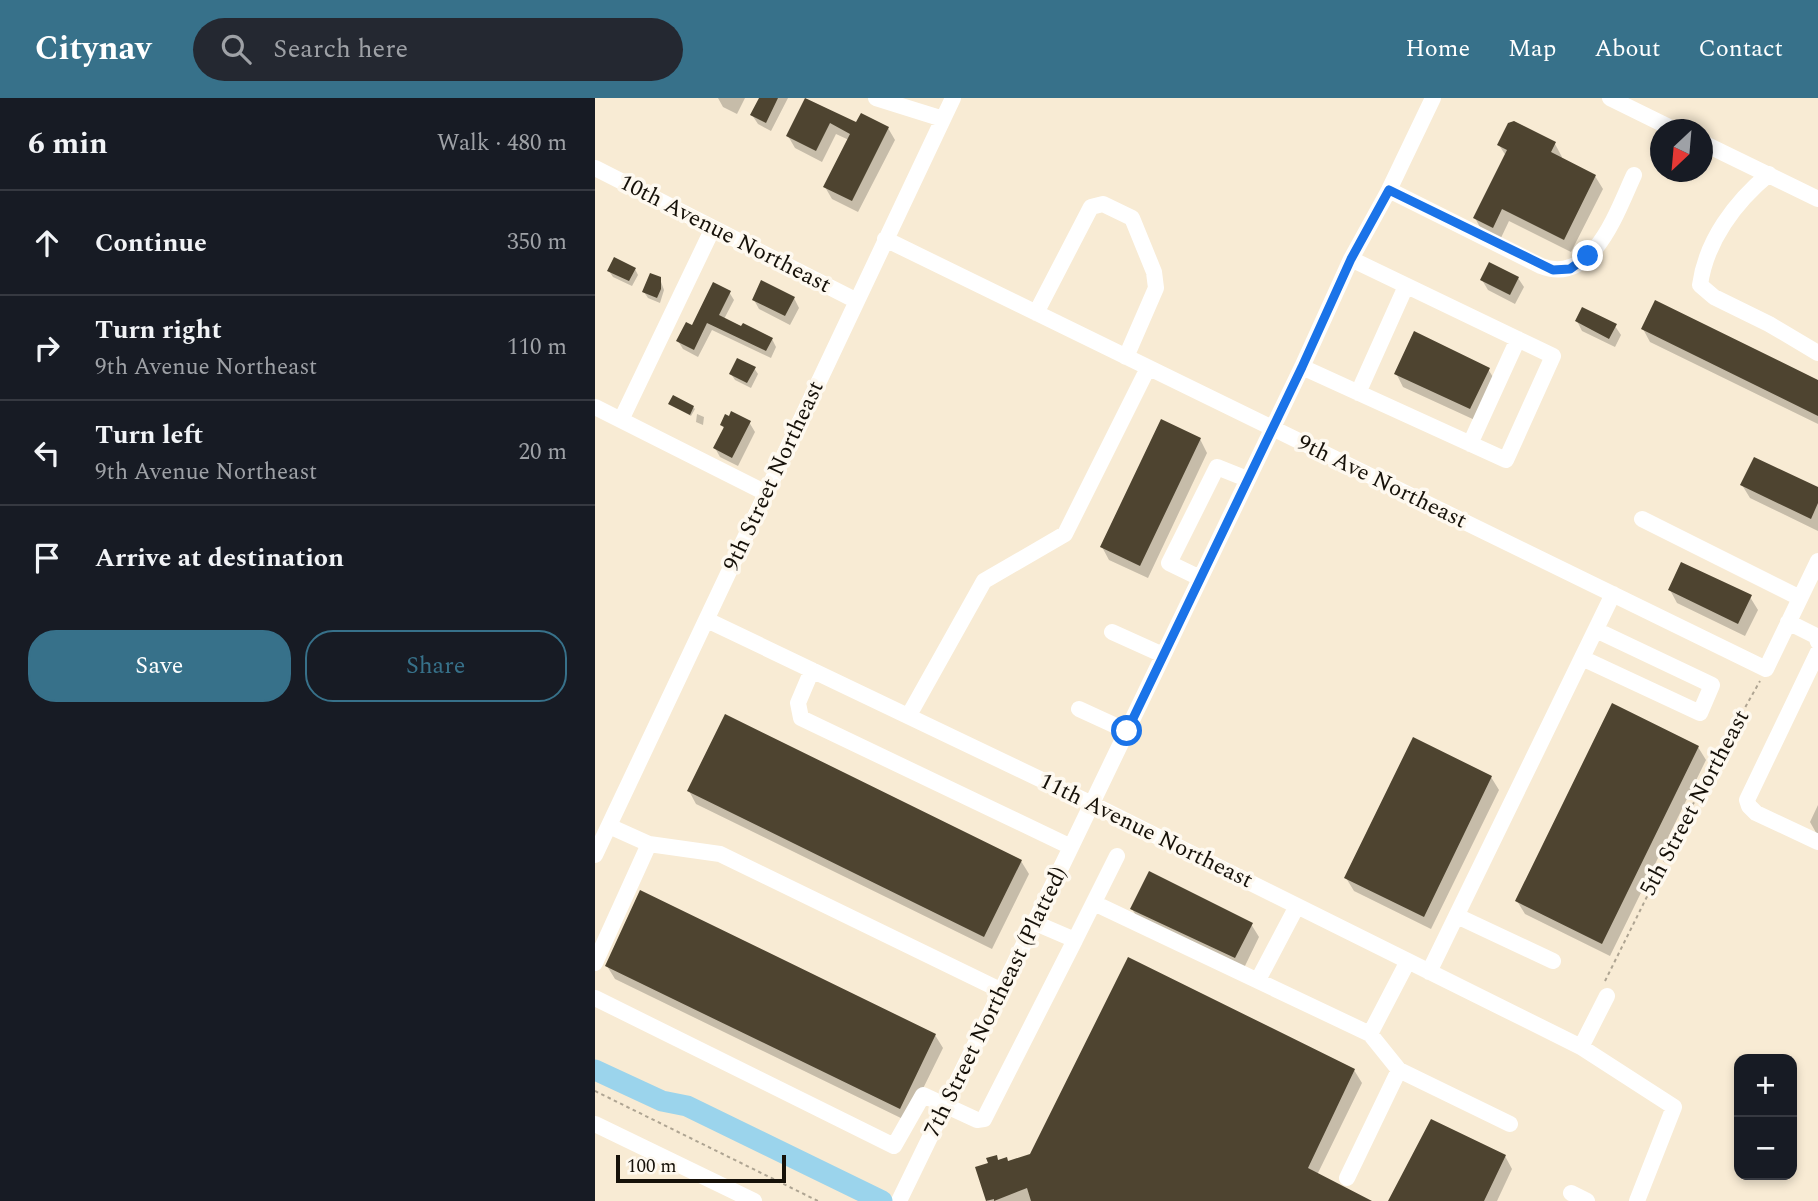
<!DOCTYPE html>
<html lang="en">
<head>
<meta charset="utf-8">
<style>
	:root { --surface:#171b24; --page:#242831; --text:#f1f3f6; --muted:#9ea1a6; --line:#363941; --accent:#37718a }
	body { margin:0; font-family:Spectral,serif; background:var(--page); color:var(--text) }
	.controls { position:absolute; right:21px; bottom:21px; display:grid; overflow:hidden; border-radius:14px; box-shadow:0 4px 10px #0003 }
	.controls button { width:63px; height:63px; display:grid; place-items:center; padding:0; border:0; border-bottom:2px solid var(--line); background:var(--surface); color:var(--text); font:35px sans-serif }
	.compass { position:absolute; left:1055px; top:21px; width:63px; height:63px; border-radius:50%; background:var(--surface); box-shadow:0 4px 10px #0003; rotate:206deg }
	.scale { position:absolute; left:21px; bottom:18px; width:170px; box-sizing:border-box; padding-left:7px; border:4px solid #161109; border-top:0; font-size:19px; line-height:24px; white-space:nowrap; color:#161109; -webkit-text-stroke:5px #fef9f0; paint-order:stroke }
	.stop { position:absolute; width:21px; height:21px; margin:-16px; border:5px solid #1a73e8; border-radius:50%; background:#fff }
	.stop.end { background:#1a73e8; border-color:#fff; box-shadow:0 2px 7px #0008 }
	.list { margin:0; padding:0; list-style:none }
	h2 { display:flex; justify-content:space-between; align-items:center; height:91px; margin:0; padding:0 28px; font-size:30px }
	h2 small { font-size:23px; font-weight:400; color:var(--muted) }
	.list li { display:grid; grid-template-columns:46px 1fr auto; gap:21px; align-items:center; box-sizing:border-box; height:105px; padding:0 28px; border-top:2px solid var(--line) }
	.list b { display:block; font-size:26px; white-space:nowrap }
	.list p { margin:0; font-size:23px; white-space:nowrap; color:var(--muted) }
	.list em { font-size:23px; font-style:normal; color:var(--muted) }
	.actions { display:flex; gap:14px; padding:21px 28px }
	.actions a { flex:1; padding:16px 0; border:2px solid var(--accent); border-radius:28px; text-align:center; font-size:24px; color:var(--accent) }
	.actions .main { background:var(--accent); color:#fff }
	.icon { flex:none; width:38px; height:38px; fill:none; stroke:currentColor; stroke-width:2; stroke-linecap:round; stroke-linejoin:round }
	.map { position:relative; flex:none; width:1223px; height:1103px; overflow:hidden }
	header { display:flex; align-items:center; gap:42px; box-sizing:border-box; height:98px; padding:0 35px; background:var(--accent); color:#fff }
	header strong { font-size:33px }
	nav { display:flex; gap:38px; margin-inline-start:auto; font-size:24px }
	.search { width:490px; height:63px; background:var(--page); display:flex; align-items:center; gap:18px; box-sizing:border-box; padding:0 24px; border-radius:38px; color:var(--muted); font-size:26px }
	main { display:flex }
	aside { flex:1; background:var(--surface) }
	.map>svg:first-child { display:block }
	.shadow { fill:#0003 }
	.building { fill:#4e4430 }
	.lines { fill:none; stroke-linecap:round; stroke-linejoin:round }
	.path { stroke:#aea492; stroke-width:2; stroke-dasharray:3.5 3.5; stroke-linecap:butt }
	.minor { stroke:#fff; stroke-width:16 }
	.major { stroke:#9bd4ec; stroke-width:21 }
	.route { stroke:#1a73e8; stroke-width:9 }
	.labels { text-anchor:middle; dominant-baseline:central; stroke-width:7; stroke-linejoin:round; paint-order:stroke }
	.street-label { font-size:23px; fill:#161109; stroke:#fef9f0 }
</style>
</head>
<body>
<header>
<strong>Citynav</strong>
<div class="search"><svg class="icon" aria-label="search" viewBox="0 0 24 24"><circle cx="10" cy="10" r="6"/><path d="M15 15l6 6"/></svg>Search here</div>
<nav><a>Home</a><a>Map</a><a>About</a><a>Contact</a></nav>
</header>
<main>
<aside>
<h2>6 min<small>Walk · 480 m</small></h2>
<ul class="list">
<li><svg class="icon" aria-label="ahead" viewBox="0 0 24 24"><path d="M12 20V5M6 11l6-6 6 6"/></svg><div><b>Continue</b></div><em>350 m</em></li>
<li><svg class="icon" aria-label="right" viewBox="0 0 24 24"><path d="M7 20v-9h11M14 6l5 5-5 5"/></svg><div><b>Turn right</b><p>9th Avenue Northeast</p></div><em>110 m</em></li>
<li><svg class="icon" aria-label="left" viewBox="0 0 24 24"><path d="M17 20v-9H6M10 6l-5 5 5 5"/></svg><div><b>Turn left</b><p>9th Avenue Northeast</p></div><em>20 m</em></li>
<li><svg class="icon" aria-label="arrive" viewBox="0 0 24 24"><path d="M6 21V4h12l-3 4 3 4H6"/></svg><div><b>Arrive at destination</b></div></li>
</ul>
<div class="actions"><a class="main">Save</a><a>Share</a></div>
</aside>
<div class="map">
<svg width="1223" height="1103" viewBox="0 0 1223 1103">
	<rect width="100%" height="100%" fill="#f8ebd4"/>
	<path class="shadow" d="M123,0H150L142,16L128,9Z
		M166,0H193L176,33L163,26L157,17Z
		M212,1L262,26L293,30L300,42L263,114L237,101L230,89L254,42L241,36L227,64L200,50L193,38Z
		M960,46L967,59L966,61L1000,78L1008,91L976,154L914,123L905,142L887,133L880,120L911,58L904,47Z
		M40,171L43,177L37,188L18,179L14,173Z
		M923,180L929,189L920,206L893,192L887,182Z
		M65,181L69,192L65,205L53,200L49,194Z
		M134,194L139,202L129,221L177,241L181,249L176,260L117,232L103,259L88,251L83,243Z
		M199,200L204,210L195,227L164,211L159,202Z
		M982,223L1020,228L1026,237L1020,249L987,233Z
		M1048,231L1223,284V326L1055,244Z
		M159,270L163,276L156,290L140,282L136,276Z
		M893,271L901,284L882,323L808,289L801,275Z
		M75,306L98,309L100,311L96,318Z
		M102,316L109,319L108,327L101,324Z
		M154,324L160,334L143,368L125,359L120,350L129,331L127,327Z
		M605,341L612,355L553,480L514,462L507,449Z
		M1147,387L1223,391V433L1155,400Z
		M1075,492L1155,499L1163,512L1150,538L1082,505Z
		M1103,649L1111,662L1015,858L930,816L922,803Z
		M896,679L904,692L836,831L759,793L751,780Z
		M94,693L426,763L434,776L397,851L101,706Z
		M1223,707V738L1215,724Z
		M537,811L656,826L664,839L648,872L545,824Z
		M12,868L340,937L348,950L312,1023L20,881Z
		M759,972L767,985L722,1077L773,1103H393L382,1070L404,1063L413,1065Z
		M910,1058L917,1071L902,1103H795Z"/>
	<path class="building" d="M164,0H183L171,25L155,17Z
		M210,0L261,24L266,15L294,29L257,103L228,89L255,36L235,25L221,53L191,38Z
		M919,23L961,44L956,54L1001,77L969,142L907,111L898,130L878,120L912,52L902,47L913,25Z
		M19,159L41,170L34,183L12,173Z
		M894,164L924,179L915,197L885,182Z
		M55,175L66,179V191L62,200L47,194Z
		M166,182L200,199L190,218L157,202Z
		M118,184L136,193L124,217L146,228L148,225L178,240L171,253L112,225L99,252L81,243L91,224L97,227Z
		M1060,202L1223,282V318L1046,231Z
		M987,209L1022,226L1014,241L980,223Z
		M819,233L895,270L875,311L799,276Z
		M142,260L161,269L152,285L134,276Z
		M78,297L99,308L95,317L73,306Z
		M136,313L156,323L137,360L118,350L129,329L125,327L130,316L134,318Z
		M566,321L606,340L545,468L505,449Z
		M1159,359L1223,389V405L1216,421L1145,387Z
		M1086,464L1157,497L1143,526L1073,492Z
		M1017,605L1104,648L1007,846L920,803Z
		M130,616L427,762L389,839L92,693Z
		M818,639L897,678L829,819L749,780Z
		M554,773L658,825L640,860L535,811Z
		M45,792L341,936L305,1011L10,868Z
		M533,859L760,971L713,1070L777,1103H436L432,1090L399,1103V1101L391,1103L380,1069L393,1065L391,1060L402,1057L403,1062L412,1059L413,1063L435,1056Z
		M836,1021L911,1057L889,1103H793Z"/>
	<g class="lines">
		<path class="path" d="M1010,883L1117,668L1165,583
			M0,993L223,1103"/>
		<path class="minor" d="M281,0L348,21
			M1015,0L1080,32
			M1108,45L1223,101
			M0,70L260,202
			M1174,76C1140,104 1111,143 1105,187L1119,199L1174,226L1223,255
			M794,92L946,168C998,188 1022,113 1039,77
			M290,141L1171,571L1223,463
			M441,215L496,109L508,106L537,120L559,174L561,190L531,259
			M707,269L911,362L958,258L756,161
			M763,295L811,188
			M0,309L171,395
			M26,322L118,130
			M875,346L923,241
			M1047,421L1205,500
			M605,480L574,465L622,369L652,381
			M112,522L497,706L986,949L1079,1009L1042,1103
			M1193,524L1221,538L1223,544
			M517,534L568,557
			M1223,554L1152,702L1154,708L1161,715L1223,744
			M987,560L1105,615L1117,587L1001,532
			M217,572L203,605L206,620L476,749
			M484,611L532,633
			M314,617L389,483L470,436L553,270
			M14,728L54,746L125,756L405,892
			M0,757L358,0
			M499,805L775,936L804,972
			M862,818L958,863
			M480,842L522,758
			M0,865L54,746
			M834,874L1018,496
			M663,882L702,808
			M0,900L299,1048L328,997L382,1022L389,1021L480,842L438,824
			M775,936L813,863
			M986,949L1012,898
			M0,1026L159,1103
			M752,1080L804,972L915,1026
			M976,1095L992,1103
			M304,1103L476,749L707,269L756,161L794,92L838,0"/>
		<path class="major" d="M0,972L67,1003L92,1008L287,1103"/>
	</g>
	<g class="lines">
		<path class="route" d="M532,633L707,269L756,161L794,92L958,172L975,171L993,158"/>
	</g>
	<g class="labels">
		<g class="street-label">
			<text transform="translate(130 136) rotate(27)">10th Avenue Northeast</text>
			<text transform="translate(179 378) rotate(-65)">9th Street Northeast</text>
			<text transform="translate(787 384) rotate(26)">9th Ave Northeast</text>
			<text transform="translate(1100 705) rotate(-62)">5th Street Northeast</text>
			<text transform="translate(551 733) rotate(26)">11th Avenue Northeast</text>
			<text transform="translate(401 904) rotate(-64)">7th Street Northeast (Platted)</text>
		</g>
	</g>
</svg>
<div class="controls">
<button>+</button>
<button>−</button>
</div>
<svg class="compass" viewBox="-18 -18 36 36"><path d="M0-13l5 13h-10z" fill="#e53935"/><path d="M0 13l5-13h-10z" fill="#9ea1a6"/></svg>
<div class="scale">100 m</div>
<div class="stop" style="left:532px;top:633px"></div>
<div class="stop end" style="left:993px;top:158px"></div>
</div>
</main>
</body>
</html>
